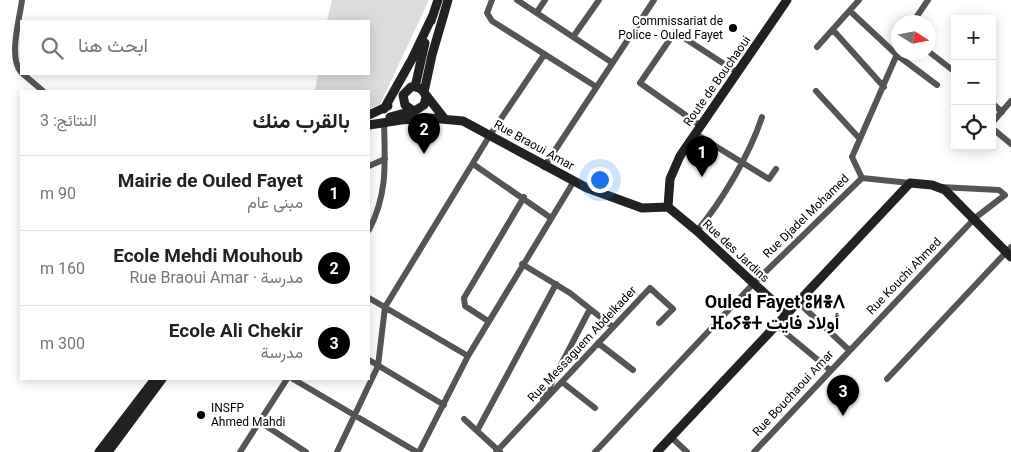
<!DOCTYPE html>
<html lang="ar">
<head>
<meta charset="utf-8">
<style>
	:root { --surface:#fff; --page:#f6f6f6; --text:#222; --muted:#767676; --line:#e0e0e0; --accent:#000 }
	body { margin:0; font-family:Roboto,Vazirmatn,"Noto Sans Tifinagh",sans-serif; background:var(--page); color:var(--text); direction:rtl }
	.controls { position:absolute; right:15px; top:15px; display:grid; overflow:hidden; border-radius:0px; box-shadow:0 2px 12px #0003 }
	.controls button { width:45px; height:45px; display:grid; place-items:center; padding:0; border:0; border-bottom:1px solid var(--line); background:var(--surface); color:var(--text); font:25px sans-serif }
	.compass { position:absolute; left:891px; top:15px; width:45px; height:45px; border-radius:50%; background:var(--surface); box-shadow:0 2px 12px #0003; rotate:101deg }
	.you { position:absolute; left:599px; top:179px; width:18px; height:18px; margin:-12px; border:4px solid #fff; border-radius:50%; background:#1a73e8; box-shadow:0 0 0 8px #1a73e833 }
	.badge { display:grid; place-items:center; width:32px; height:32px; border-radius:50%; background:var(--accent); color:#fff; font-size:16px; font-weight:700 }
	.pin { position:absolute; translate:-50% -41px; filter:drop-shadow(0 1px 2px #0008) }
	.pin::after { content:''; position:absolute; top:26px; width:18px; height:15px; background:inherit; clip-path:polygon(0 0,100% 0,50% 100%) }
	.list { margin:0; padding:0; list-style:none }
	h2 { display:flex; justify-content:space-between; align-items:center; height:65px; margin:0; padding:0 20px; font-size:21px }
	h2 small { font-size:16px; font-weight:400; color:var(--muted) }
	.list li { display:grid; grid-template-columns:32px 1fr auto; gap:15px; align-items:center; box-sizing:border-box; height:75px; padding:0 20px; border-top:1px solid var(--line) }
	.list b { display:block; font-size:19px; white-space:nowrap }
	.list p { margin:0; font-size:16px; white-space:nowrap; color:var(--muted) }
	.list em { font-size:16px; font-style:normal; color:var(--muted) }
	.icon { flex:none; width:28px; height:28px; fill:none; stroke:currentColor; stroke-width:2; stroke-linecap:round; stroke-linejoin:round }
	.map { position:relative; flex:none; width:1011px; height:452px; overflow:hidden; direction:ltr }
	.search { position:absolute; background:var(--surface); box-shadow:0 2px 12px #0003; left:20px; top:20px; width:350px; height:55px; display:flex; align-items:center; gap:12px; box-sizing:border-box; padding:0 18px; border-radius:0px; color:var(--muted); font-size:19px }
	.panel { position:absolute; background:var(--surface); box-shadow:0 2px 12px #0003; left:20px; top:90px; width:350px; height:290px; border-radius:0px; direction:rtl }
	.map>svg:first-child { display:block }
	.green { fill:#dcdcdc }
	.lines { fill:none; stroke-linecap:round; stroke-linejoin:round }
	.minor { stroke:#555; stroke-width:6 }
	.secondary { stroke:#222; stroke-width:9 }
	.poi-dot { fill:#000; stroke:#fff; stroke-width:2 }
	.labels { text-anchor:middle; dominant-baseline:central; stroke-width:4.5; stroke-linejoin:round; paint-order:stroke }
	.poi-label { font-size:12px; fill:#000; stroke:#fff; text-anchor:end }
	.street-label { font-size:12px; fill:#000; stroke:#fff }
	.district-label { font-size:18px; font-weight:bold; fill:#000; stroke:#fff }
</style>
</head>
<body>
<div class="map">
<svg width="1011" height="452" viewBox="0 0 1011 452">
	<rect width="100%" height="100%" fill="#fff"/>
	<path class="green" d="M332,0H429L380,104L369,109V91H315L318,74H369V21H327Z"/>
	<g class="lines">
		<path class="minor" d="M492,0L487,13L492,21L595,86
			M517,0L611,62
			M537,12L545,0
			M851,12L897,55L937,85
			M913,22L928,0
			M833,30L884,87
			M573,37L599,0
			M817,47L859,0
			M928,51L955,72
			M21,72C8,57 20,18 22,0
			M23,74L43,91
			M816,91L859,138
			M992,103L1002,112
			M992,123L1011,101
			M701,126L640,83L675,32L738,73
			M992,128L1011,144
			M696,134L769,179L776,169
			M473,164L551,218
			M369,166L385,159
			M544,167L654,0
			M862,178L852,157L898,52
			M369,230C388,193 385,163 384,122
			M697,231C722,201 750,154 762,117
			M522,264L570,293L613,327
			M369,298L468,356
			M799,303L849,350
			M488,321L465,306L464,298L524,197
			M776,325L830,370
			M598,343L633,370
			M369,360L444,405
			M293,379L417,452
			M887,379L1011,247
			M562,382L595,408
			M543,399L590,309
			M464,419L500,452
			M260,422L306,452
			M477,431L556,284
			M671,437L687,452
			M240,452L287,379
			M337,452L378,366L385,307L490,135L544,55
			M419,452L468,356L574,181
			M496,452L650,288L673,309L659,323
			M595,452L753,284L862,178L910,183
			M754,452L975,218L1005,195L999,190L940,187"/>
		<path class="secondary" d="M431,21L438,0
			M415,87L425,43
			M424,92L432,55L448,0
			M426,95L444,118L442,117
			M384,109L412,59L433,15
			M369,115L388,106
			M390,117L416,110L424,105L426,97C424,90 419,86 411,87L403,95L405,105L412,110
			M369,125L401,120L430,118L463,121L587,188L642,208L668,207
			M668,207L670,179L680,156L787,0
			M668,207L697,231L787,314
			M99,452L155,379
			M108,452L162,379
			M657,452L910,183L932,185L945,190L1011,257"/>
	</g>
	<g class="poi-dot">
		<circle cx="733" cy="28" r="5"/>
		<circle cx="201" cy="415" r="5"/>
	</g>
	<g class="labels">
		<g class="poi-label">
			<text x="723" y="21">Commissariat de<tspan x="723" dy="14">Police - Ouled Fayet</tspan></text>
			<text x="211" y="408" text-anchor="start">INSFP<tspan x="211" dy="14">Ahmed Mahdi</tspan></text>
		</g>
		<g class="street-label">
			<text transform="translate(717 81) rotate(-55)">Route de Bouchaoui</text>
			<text transform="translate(534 145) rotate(29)">Rue Braoui Amar</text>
			<text transform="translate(806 216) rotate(-44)">Rue Djadel Mohamed</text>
			<text transform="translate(736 251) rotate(43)">Rue des Jardins</text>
			<text transform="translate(904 276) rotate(-46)">Rue Kouchi Ahmed</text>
			<text transform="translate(582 344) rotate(-47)">Rue Messaguem Abdelkader</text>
			<text transform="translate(793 393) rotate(-47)">Rue Bouchaoui Amar</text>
		</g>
		<g class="district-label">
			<text x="775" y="301">Ouled Fayet ⵓⵍⴻⴷ<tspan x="775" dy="21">ⴼⴰⵢⴻⵜ أولاد فايت</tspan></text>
		</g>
	</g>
</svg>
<div class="controls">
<button>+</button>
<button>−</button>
<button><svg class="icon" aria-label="locate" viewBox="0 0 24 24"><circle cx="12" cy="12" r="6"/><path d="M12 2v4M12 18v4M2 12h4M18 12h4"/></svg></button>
</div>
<svg class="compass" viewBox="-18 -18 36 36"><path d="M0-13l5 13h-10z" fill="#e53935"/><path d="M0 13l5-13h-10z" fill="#767676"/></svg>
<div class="you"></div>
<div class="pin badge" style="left:702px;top:177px">1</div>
<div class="pin badge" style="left:424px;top:154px">2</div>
<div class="pin badge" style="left:843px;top:416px">3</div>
<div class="search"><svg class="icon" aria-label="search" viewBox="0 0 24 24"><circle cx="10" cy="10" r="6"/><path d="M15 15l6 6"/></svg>ابحث هنا</div>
<section class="panel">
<h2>بالقرب منك<small>النتائج: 3</small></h2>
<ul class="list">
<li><span class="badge">1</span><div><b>Mairie de Ouled Fayet</b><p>مبنى عام</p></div><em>90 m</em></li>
<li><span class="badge">2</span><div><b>Ecole Mehdi Mouhoub</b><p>مدرسة · Rue Braoui Amar</p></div><em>160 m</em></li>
<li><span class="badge">3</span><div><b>Ecole Ali Chekir</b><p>مدرسة</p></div><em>300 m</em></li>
</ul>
</section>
</div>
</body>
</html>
